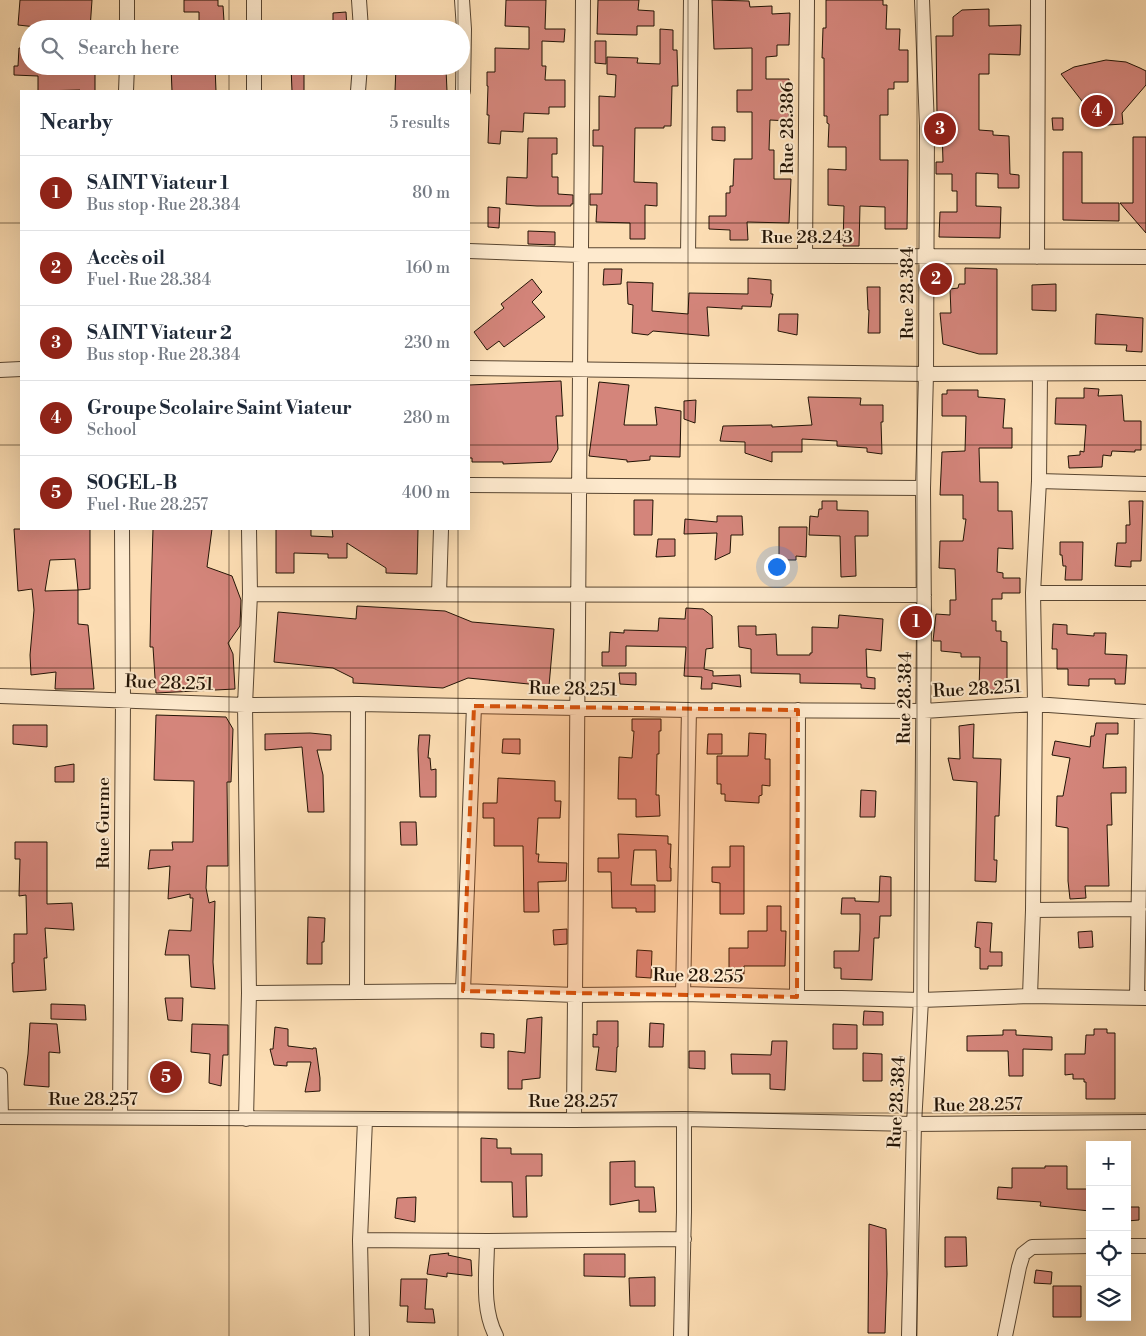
<!DOCTYPE html>
<html lang="en">
<head>
<meta charset="utf-8">
<style>
	:root { --surface:#fff; --page:#f2f2f3; --text:#1f2937; --muted:#747a83; --line:#e0e1e3; --accent:#8f2418 }
	body { margin:0; font-family:"Libre Bodoni",serif; background:var(--page); color:var(--text) }
	.controls { position:absolute; right:15px; bottom:15px; display:grid; overflow:hidden; border-radius:0px; box-shadow:0 5px 20px #0002 }
	.controls button { width:45px; height:45px; display:grid; place-items:center; padding:0; border:0; border-bottom:1px solid var(--line); background:var(--surface); color:var(--text); font:25px sans-serif }
	.you { position:absolute; left:776px; top:566px; width:18px; height:18px; margin:-12px; border:4px solid #fff; border-radius:50%; background:#1a73e8; box-shadow:0 0 0 8px #1a73e833 }
	.badge { display:grid; place-items:center; width:32px; height:32px; border-radius:50%; background:var(--accent); color:#fff; font-size:16px; font-weight:700 }
	.pin { position:absolute; translate:-50% -50%; border:2px solid #fff; box-shadow:0 1px 5px #0006 }
	.list { margin:0; padding:0; list-style:none }
	h2 { display:flex; justify-content:space-between; align-items:center; height:65px; margin:0; padding:0 20px; font-size:21px }
	h2 small { font-size:16px; font-weight:400; color:var(--muted) }
	.list li { display:grid; grid-template-columns:32px 1fr auto; gap:15px; align-items:center; box-sizing:border-box; height:75px; padding:0 20px; border-top:1px solid var(--line) }
	.list b { display:block; font-size:19px; white-space:nowrap }
	.list p { margin:0; font-size:16px; white-space:nowrap; color:var(--muted) }
	.list em { font-size:16px; font-style:normal; color:var(--muted) }
	.icon { flex:none; width:28px; height:28px; fill:none; stroke:currentColor; stroke-width:2; stroke-linecap:round; stroke-linejoin:round }
	.map { position:relative; flex:none; width:1146px; height:1336px; overflow:hidden }
	.search { position:absolute; background:var(--surface); box-shadow:0 5px 20px #0002; left:20px; top:20px; width:450px; height:55px; display:flex; align-items:center; gap:12px; box-sizing:border-box; padding:0 18px; border-radius:28px; color:var(--muted); font-size:19px }
	.panel { position:absolute; background:var(--surface); box-shadow:0 5px 20px #0002; left:20px; top:90px; width:450px; height:440px; border-radius:0px }
	.map>svg:first-child { display:block }
	.building { fill:#d4857b; stroke:#221305; fill-rule:evenodd }
	.lines { fill:none; stroke-linecap:round; stroke-linejoin:round }
	.minor-casing { stroke:#594631; stroke-width:16 }
	.minor { stroke:#feeace; stroke-width:14 }
	.marked { fill:#d4520b; fill-opacity:0.2; stroke:#d4520b; stroke-width:4; stroke-dasharray:10 6; stroke-linejoin:round }
	.grid { fill:none; stroke:#221305; stroke-width:1; stroke-opacity:0.55 }
	.labels { text-anchor:middle; dominant-baseline:central; stroke-width:4; stroke-linejoin:round; paint-order:stroke }
	.street-label { font-size:18px; fill:#221305; stroke:#feeace }
</style>
</head>
<body>
<div class="map">
<svg width="1146" height="1336" viewBox="0 0 1146 1336">
	<rect width="100%" height="100%" fill="#fddeb4"/>
	<filter id="stains"><feTurbulence type="fractalNoise" baseFrequency=".004" numOctaves="4"/><feColorMatrix values="0 0 0 0 .2 0 0 0 0 .09 0 0 0 0 .02 0 0 0 .5 -.17"/></filter>
	<radialGradient id="worn" r=".72"><stop offset=".6" stop-color="#630" stop-opacity="0"/><stop offset="1" stop-color="#630" stop-opacity=".3"/></radialGradient>
	<path class="building" d="M20,0H92L90,29L53,25L54,29L18,25Z
		M184,0H218V6H223L224,21H220L221,29H199V12H184Z
		M506,0H546L545,29H565L564,42L542,41V66H546L545,80H565V107H549V114L524,113L523,132L501,131L500,144L488,143L489,115H487L488,86H487V72H495V48L529,49V27L505,26Z
		M598,0H639L638,10L654,11V26H637V35L597,34Z
		M712,0L749,1L750,7L772,6V14L790,13L789,45H777V56L766,57V79H789V121L770,120L769,150H774V179H791L789,223L747,222L748,240H730V230L709,229V216H726V193H730V186H733L734,159H752V112H737V90H752V48L714,49Z
		M826,0H883V5H887L886,29H900L899,50H908V82H894V89H888V115H880V160H908L907,229H885V207L860,206L859,246H843L844,206L828,205V169L846,170V147H828L829,124L827,123V116H824V58H822L823,28H826Z
		M989,9V26L1021,25L1020,55L989,54V74H979V130L993,131V135L1009,136L1010,174L1019,175V188H998V174L976,173V206L1001,207L1000,238L939,237L940,212H957V191H952V174H936V162H943L942,128H940V115L937,114L936,36H953V17L962,10Z
		M346,12L347,29H333V13Z
		M660,29L673,30V50H677L678,86H672L671,126H664V128H635L634,182L657,183V206L645,205V239H630V223L596,222L597,205H590V194H602L603,146H593V130H599V96L615,97L616,75L607,74V57L638,58L637,63L660,64Z
		M595,41H606V64L595,63Z
		M19,48H29V66H95V91H80V90L38,91V76L14,75V66H18Z
		M1106,60L1126,62L1140,68L1146,71V85L1122,113L1123,124L1092,126V114L1061,74L1074,67Z
		M171,66H215L216,91H172Z
		M291,66H304V91H292Z
		M429,66L436,67V69H446L447,91H395L396,67Z
		M1052,118H1063V130H1053Z
		M712,127H725V141L712,140Z
		M1133,137H1146V233L1120,203H1133Z
		M528,138H557V154H552V177H558V194L573,195V204H571V206H537L506,204L507,177L527,178Z
		M1063,152H1082V203H1119V221L1063,220Z
		M488,207L500,208L499,228L488,227Z
		M528,231L555,232V245L528,244Z
		M965,268L997,269V354H979L943,344L940,313H951L950,289L958,288L959,284H965Z
		M604,269H622L621,284L603,285Z
		M748,278L771,280V294H773L771,307L742,306V309L707,307L709,336L653,331L648,335L632,333L633,305L628,304L627,282L653,283L652,311L688,314L689,293L748,294Z
		M532,279L542,292L532,302L545,317L504,347L499,341L487,350L474,332L504,308L501,304Z
		M1056,284V311L1032,310V285Z
		M867,287H880V333H868L869,310H868Z
		M779,314H798L797,335L778,331Z
		M1096,314L1143,318L1142,352L1126,351L1127,345L1095,344Z
		M561,381L563,416H556L558,449L551,462L503,464V462H472V458H469V385Z
		M599,382L629,385L624,425H657L655,407L681,411L680,457L650,456V460L627,462V460L589,456Z
		M1084,388L1099,389L1098,396L1122,395L1124,421H1141V450H1135V452L1112,451L1111,456L1103,455L1102,467L1069,468L1068,456L1080,455V451L1084,452L1086,425L1055,424L1056,398H1084Z
		M947,390H978V397L1005,399L1003,428H1012V448H979L980,482H998V511H1012L1013,549L998,548L997,572L1003,573V578H1020V593H1002V599H992V621H996V631H1001V641L1007,642V691L979,689L980,657H961V653L941,651V641H933L936,614L950,615V600H956L955,569L939,568L940,541H963L966,519H963V495H940L942,452L965,451L966,416H942V394H947Z
		M808,397L861,398L860,405H883V422H881L882,454L867,452V448L837,446V441L802,439V452H772V462L745,453V442L720,441L723,426L772,425V427L812,425Z
		M696,400L695,423L684,419V401Z
		M634,500H653L652,535H634Z
		M822,501H837V510L868,511V536H855L856,576L841,577L840,536L809,535L810,516L818,517L819,509H822Z
		M1129,501H1143L1141,561H1131V567L1115,566L1117,543H1126V525H1130Z
		M717,516H742L743,535H731L730,553L715,560L717,533L684,534L685,519L717,522Z
		M779,527H807L806,557L796,556V560H779Z
		M14,529H90V589L78,590V624L88,625L94,689H55L56,672L31,675L30,655L34,610L32,589L18,591ZM75,559L78,590L45,591L50,560Z
		M153,529H212L207,567L232,576L241,600L240,626L228,643L233,654L235,689L156,693L153,647H150L151,594Z
		M276,529H311V536L333,537L332,529H418L417,574L386,573V568L347,543V558H328V554L294,553V573H276Z
		M658,539H675V556L656,557Z
		M1060,542H1083L1082,580H1065L1066,566H1063L1062,555H1060Z
		M357,606L445,611L472,622L554,629L549,686L468,678L443,688L353,683V678L333,668L274,662L278,612L356,619Z
		M686,608L703,609L712,616L713,648L706,649L704,669L713,671V676L740,675L741,687L712,683V689H701L702,677L684,676L686,647L626,646V666H602V652H609L610,632L624,633V630L658,631L659,618L685,619Z
		M839,615L883,619L881,651L866,649L867,677L875,678V689L861,688V684L800,683V674L751,673V649L739,647L738,626H756V635L776,634L777,655H810V653H812V627L838,628Z
		M1053,624L1067,625V634L1094,636V633H1106L1105,654L1127,655L1125,684H1115V679H1089V686L1068,685V669H1057V649H1052Z
		M619,673H636V685L620,684Z
		M156,715L226,717L233,729L231,782H227L228,866H207L206,888L209,903L215,901L213,962L215,989L191,987L189,955H165L169,930L191,931L193,898H190V894L168,899L170,866L148,869L150,850H173L172,842H193L194,781L154,780Z
		M632,719H661V731H659V754H657L656,795H659L660,816L636,817V799H618L619,757L632,758L634,731H632Z
		M1096,723H1118V734H1106L1103,768L1126,767V793H1111L1112,825H1107L1109,886H1085L1086,898L1070,899L1068,881V828L1056,826L1057,796H1063L1070,758L1052,755L1055,741L1090,747L1091,736H1094Z
		M974,724L973,758L1001,759L999,816H995L994,860H997L996,882L975,881L977,782L953,780L948,758L960,759L959,726Z
		M13,725H47V747L13,744Z
		M310,733L331,735V750H317L323,775L324,812H308L302,747L265,750V734Z
		M749,733L766,734L765,759H770V786L762,785V795L759,796V803L725,801V794H721V784H717V756H748Z
		M708,734H722V754H707Z
		M419,735H430L428,758H430L431,770L436,769V797H420L418,749Z
		M503,739H520V754L502,753Z
		M74,764V782H55V767Z
		M498,778L555,781V801H561L560,818H538L536,854H539L538,862L567,863L566,881L538,882L539,912H524L523,846H494V818H483V803H497Z
		M861,790L876,791L875,817H860Z
		M400,822H416L417,845H401Z
		M618,834L668,836V844H671L670,868H671V881H657L656,850H634L631,885H655V912H636V908H612L611,872H598V858H619Z
		M15,842H47V904L72,903L74,930L45,928L47,958H44L46,990L13,992L12,963H14V934H27L26,895L19,896L20,859H15Z
		M730,846H744V914H720V883L712,882V867H730Z
		M880,876L891,877V916H880L879,938H874L872,980L841,979V968H834V951H859L860,930V914H841L842,898H855V901L879,902Z
		M767,906H781V931H786L785,966H744V974H729V948H748V931H767Z
		M308,917L325,918L324,942H322V964H307Z
		M977,922L992,923L990,952H1002V966H988V969H980V948L975,947Z
		M567,929V944L554,945L553,930Z
		M1092,931L1093,947L1079,948L1078,932Z
		M637,950L652,951L651,978L636,977Z
		M165,998H183L182,1021L168,1020Z
		M51,1004L85,1005L86,1020L51,1019Z
		M864,1011L883,1012V1025H863Z
		M542,1017L540,1078L522,1080V1089H508V1051L525,1053L527,1019Z
		M597,1021H618V1047H617L616,1072L596,1070L599,1047H593V1034L597,1035Z
		M30,1023L57,1024L60,1053L49,1052V1087L24,1085L28,1054Z
		M650,1023L664,1024L663,1047H649Z
		M192,1024L228,1025V1055H223L221,1086L209,1083L210,1054L191,1052Z
		M833,1024L857,1025V1049H833Z
		M275,1027L288,1029V1046L313,1049V1048H316L320,1078V1091L305,1092L311,1062H287V1066L274,1065L270,1049H273Z
		M1094,1029H1107V1033H1115V1099H1086V1082H1084V1079H1073V1074L1065,1075V1054H1085L1086,1035H1094Z
		M1003,1030H1016V1035L1052,1037V1050L1023,1049V1076H1009L1008,1051H967V1036L1003,1035Z
		M481,1033L494,1034V1048L481,1047Z
		M772,1041H787L785,1090L770,1089V1074H732L731,1054L771,1055Z
		M689,1051H705V1069L689,1068Z
		M863,1053L882,1054V1081H863Z
		M481,1138L497,1139V1148H511V1154H542V1176H526L527,1217H513L512,1182H481Z
		M635,1161V1187H654L656,1212H639V1200L610,1205V1162Z
		M1045,1166H1067V1189H1090V1211L1040,1206L1041,1202L997,1199L998,1187L1012,1188V1168H1045Z
		M416,1197L415,1222L395,1218L397,1198Z
		M1127,1207H1139V1220L1127,1221Z
		M869,1224L886,1229L887,1274L885,1333H868Z
		M945,1237H966L967,1266L945,1267Z
		M449,1253L448,1255L471,1260L472,1276L447,1273V1277L427,1274L430,1255Z
		M584,1254H625V1277L584,1276Z
		M1036,1270L1052,1272L1051,1284L1034,1283Z
		M655,1277V1306H630L629,1278Z
		M401,1279H427L425,1309H433L435,1323L407,1322L408,1306H400Z
		M1053,1286H1081V1317H1053Z"/>
	<g class="lines">
		<defs>
			<path id="minor" d="M254,0V29
				M359,0L361,29H363
				M462,0L464,29L463,91
				M127,29V0
				M254,66V91
				M126,91L127,66
				M358,91L360,66
				M469,251L581,255L1146,257
				M688,255L691,0
				M805,256L807,0
				M1037,257L1038,0
				M469,368L926,374L1146,373
				M0,370L21,369
				M1039,481L1146,484
				M469,485L923,488
				M1033,593H1146
				M250,594L924,595
				M439,594L441,529
				M0,696L245,705L358,704L689,710L924,711L1035,704L1146,712
				M1033,910L1139,909
				M463,991L474,706
				M357,992L358,704
				M249,993L463,991L575,995L683,994L921,1000L1030,996L1146,998
				M683,994L689,710
				M1030,996L1033,910L1035,704L1033,593L1039,481L1040,374
				M797,997L798,710
				M1137,998L1142,712
				M0,1075L1,1117
				M0,1117L574,1120L684,1119L914,1124L1146,1122
				M120,1118L123,700L122,529
				M246,1119L249,993L245,705L250,594L249,529
				M574,1120L583,0
				M360,1240L487,1241L684,1239
				M487,1241C487,1273 481,1307 496,1336
				M1127,1246H1146
				M362,1336L360,1240L365,1120
				M681,1336L684,1212V1119
				M909,1336L914,1124L921,1000L924,624L923,488L926,374L927,126L922,0
				M1005,1336L1019,1267L1023,1254L1032,1247L1090,1246"/>
		</defs>
		<use href="#minor" class="minor-casing"/>
		<use href="#minor" class="minor"/>
	</g>
	<path class="marked" d="M474,706L798,710L797,997L463,991Z"/>
	<path class="grid" d="M229,0V29M458,0V29M688,0V1336M917,0V1336M229,66V91M458,66V91M0,223H21M469,223H1146M0,445H21M469,445H1146M229,529V1336M458,529V1336M0,668H1146M0,891H1146M0,1113H1146"/>
	<g class="labels">
		<g class="street-label">
			<text transform="translate(787 128) rotate(-90)">Rue 28.386</text>
			<text x="807" y="237">Rue 28.243</text>
			<text transform="translate(907 293) rotate(-90)">Rue 28.384</text>
			<text transform="translate(169 683) rotate(2)">Rue 28.251</text>
			<text transform="translate(573 689) rotate(1)">Rue 28.251</text>
			<text transform="translate(977 689) rotate(-3)">Rue 28.251</text>
			<text transform="translate(905 698) rotate(-89)">Rue 28.384</text>
			<text transform="translate(103 823) rotate(-90)">Rue Gurme</text>
			<text transform="translate(698 976) rotate(1)">Rue 28.255</text>
			<text x="93" y="1099">Rue 28.257</text>
			<text x="573" y="1101">Rue 28.257</text>
			<text transform="translate(897 1102) rotate(-87)">Rue 28.384</text>
			<text transform="translate(978 1105) rotate(-1)">Rue 28.257</text>
		</g>
	</g>
	<rect width="100%" height="100%" filter="url(#stains)"/>
	<rect width="100%" height="100%" fill="url(#worn)"/>
</svg>
<div class="controls">
<button>+</button>
<button>−</button>
<button><svg class="icon" aria-label="locate" viewBox="0 0 24 24"><circle cx="12" cy="12" r="6"/><path d="M12 2v4M12 18v4M2 12h4M18 12h4"/></svg></button>
<button><svg class="icon" aria-label="layers" viewBox="0 0 24 24"><path d="M12 4l9 5-9 5-9-5zM3 14l9 5 9-5"/></svg></button>
</div>
<div class="you"></div>
<div class="pin badge" style="left:916px;top:622px">1</div>
<div class="pin badge" style="left:936px;top:279px">2</div>
<div class="pin badge" style="left:940px;top:129px">3</div>
<div class="pin badge" style="left:1097px;top:111px">4</div>
<div class="pin badge" style="left:166px;top:1077px">5</div>
<div class="search"><svg class="icon" aria-label="search" viewBox="0 0 24 24"><circle cx="10" cy="10" r="6"/><path d="M15 15l6 6"/></svg>Search here</div>
<section class="panel">
<h2>Nearby<small>5 results</small></h2>
<ul class="list">
<li><span class="badge">1</span><div><b>SAINT Viateur 1</b><p>Bus stop · Rue 28.384</p></div><em>80 m</em></li>
<li><span class="badge">2</span><div><b>Accès oil</b><p>Fuel · Rue 28.384</p></div><em>160 m</em></li>
<li><span class="badge">3</span><div><b>SAINT Viateur 2</b><p>Bus stop · Rue 28.384</p></div><em>230 m</em></li>
<li><span class="badge">4</span><div><b>Groupe Scolaire Saint Viateur</b><p>School</p></div><em>280 m</em></li>
<li><span class="badge">5</span><div><b>SOGEL-B</b><p>Fuel · Rue 28.257</p></div><em>400 m</em></li>
</ul>
</section>
</div>
</body>
</html>
